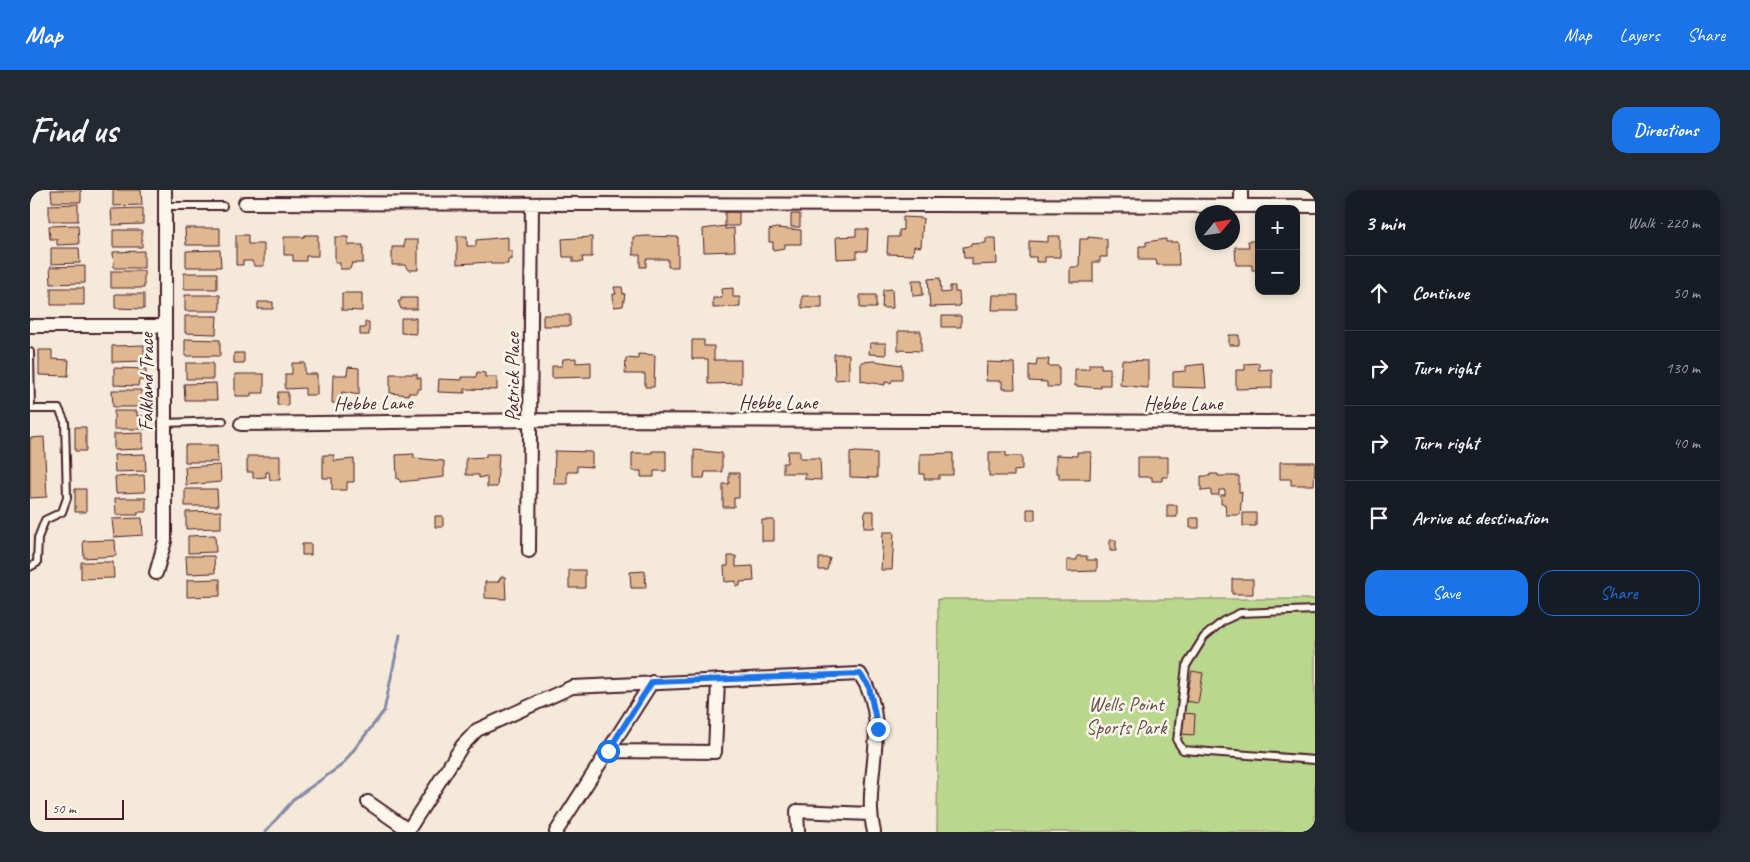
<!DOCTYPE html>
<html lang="en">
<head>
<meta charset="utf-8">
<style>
	:root { --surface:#171b24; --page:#242831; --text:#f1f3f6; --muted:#9ea1a6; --line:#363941; --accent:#1a73e8 }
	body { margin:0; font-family:Caveat,sans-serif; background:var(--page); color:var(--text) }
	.controls { position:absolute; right:15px; top:15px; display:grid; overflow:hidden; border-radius:10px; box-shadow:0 2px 8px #0003 }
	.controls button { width:45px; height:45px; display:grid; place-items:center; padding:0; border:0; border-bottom:1px solid var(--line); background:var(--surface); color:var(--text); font:25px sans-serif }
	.compass { position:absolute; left:1165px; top:15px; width:45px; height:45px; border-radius:50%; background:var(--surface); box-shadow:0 2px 8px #0003; rotate:61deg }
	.scale { position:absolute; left:15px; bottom:12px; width:79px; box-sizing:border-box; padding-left:5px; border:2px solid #4a1f2b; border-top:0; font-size:14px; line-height:18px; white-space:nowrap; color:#4a1f2b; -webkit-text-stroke:4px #fbf7ec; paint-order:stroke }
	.stop { position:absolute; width:15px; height:15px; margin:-11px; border:4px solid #1a73e8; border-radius:50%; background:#fff }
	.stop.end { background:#1a73e8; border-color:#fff; box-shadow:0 1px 5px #0008 }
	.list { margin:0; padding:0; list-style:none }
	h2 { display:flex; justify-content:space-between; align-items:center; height:65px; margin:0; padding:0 20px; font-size:21px }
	h2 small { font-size:16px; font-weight:400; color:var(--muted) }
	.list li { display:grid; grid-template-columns:32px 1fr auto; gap:15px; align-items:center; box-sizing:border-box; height:75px; padding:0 20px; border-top:1px solid var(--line) }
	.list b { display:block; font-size:19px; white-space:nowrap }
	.list em { font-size:16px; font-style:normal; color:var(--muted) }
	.actions { display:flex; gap:10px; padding:15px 20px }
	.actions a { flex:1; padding:11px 0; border:1px solid var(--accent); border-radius:15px; text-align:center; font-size:18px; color:var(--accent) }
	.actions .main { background:var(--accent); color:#fff }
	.icon { flex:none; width:28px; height:28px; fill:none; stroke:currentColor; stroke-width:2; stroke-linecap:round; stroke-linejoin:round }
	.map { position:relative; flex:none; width:1285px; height:642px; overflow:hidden; border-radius:15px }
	header { display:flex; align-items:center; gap:30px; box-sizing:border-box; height:70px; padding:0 25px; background:var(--accent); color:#fff }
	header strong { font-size:24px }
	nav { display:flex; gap:28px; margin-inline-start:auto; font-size:18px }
	.intro { display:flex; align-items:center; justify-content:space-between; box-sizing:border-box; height:120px; padding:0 30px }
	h1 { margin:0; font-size:35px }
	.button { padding:12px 22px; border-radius:15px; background:var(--accent); color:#fff; font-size:18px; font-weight:700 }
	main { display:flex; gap:30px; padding:0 30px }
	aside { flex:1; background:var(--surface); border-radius:15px; box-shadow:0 2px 8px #0003 }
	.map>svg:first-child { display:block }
	.green { fill:#bad78e; stroke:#827b5c }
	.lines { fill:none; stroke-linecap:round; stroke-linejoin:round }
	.stream { stroke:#858aa5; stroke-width:3 }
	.building { fill:#dfb790; stroke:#4a1f2b }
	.service-casing { stroke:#4a1f2b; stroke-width:10 }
	.minor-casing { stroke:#4a1f2b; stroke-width:16 }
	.service { stroke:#fbf7ec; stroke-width:6 }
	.minor { stroke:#fbf7ec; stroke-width:12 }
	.route { stroke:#1a73e8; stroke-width:6 }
	.labels { text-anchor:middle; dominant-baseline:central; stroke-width:5; stroke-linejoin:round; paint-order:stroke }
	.street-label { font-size:20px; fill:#4a1f2b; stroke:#fbf7ec }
	.park-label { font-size:20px; fill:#664d44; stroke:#fbf7ec }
</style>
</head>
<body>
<header>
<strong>Map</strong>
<nav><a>Map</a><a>Layers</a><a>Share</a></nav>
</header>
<div class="intro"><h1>Find us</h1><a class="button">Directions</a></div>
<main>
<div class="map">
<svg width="1285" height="642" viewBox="0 0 1285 642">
	<rect width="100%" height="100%" fill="#f5eada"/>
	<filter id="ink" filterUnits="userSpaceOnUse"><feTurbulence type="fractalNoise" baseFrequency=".02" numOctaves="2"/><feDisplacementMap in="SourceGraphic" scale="10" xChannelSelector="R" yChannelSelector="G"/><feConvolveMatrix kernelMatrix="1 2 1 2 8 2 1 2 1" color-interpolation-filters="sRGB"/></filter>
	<g filter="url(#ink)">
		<path class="green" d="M908,409H1285V642H907Z"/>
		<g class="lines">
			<path class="stream" d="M235,642L265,608L312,575L354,521L370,445"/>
		</g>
		<path class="building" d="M21,0H51V12H22Z
			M83,0H111L112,15L83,16Z
			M48,14V31H19V15Z
			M113,18V34L82,35L81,19Z
			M695,22H709V36H695Z
			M761,24H770V37H761Z
			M873,27L893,28L891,57L884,56L883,65L857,64L858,47H869V40H873Z
			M48,35L49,54L27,55V49H20L19,36Z
			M695,36V39L704,38L705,61L674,62L673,39Z
			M155,38H190V55H156Z
			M746,38L771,40V54H755V58L743,60V52H739V40Z
			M826,39H838L837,61H827V68L807,69L806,47L826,46Z
			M83,40H112V57H83Z
			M206,45H218V54H234V76H224L222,71H213V75H206Z
			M275,45H288V66H276V71H263V65H254V47H274Z
			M427,46H437V56H446V50L478,47V61H482V70L478,69V74H461V72L427,74Z
			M616,46L648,47V77H638V69H616V77H610V65H603V47Z
			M1018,46H1030V67H1015V72H1006V67H999V51L1018,52Z
			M305,47H318V55H333V73H322L320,79H310V73H305Z
			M562,47V67H552L553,72H543V67H533L532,49Z
			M1058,47L1077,49V67H1070V72H1063V92H1040V77H1049L1050,49H1058Z
			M956,48H966L967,74L942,75V68H934L933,57L941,56V54L956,53Z
			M1136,49V52H1148L1149,75H1127L1126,70H1109V56H1116V52Z
			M374,50H388V80H378L375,75H362V57H374Z
			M1218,51H1229V80H1222V75H1206L1205,57H1219Z
			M21,58H49L50,73L21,74Z
			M190,60L191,77H156V61Z
			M114,61V78H84L83,62Z
			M55,76V93L21,94L20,77Z
			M81,81H114V98H81Z
			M154,83H187V99H154Z
			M910,88L911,103L920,102V96H925V102H929L930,116L900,117L898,89Z
			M882,90H892L893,105L883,106Z
			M584,97H592L593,104H595L593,116L584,117L583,104H586Z
			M21,98H54V115H21Z
			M703,98V107H710V117L683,118V108H692L691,99Z
			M862,99L863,118H852L853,100Z
			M312,103H332V121L312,120Z
			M85,104H114V119L85,118Z
			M155,105H190V121H155Z
			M830,105H846V118H830Z
			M963,105H988V120H962Z
			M772,106H792V118H772Z
			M371,108H387V119H371L368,111H371Z
			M228,112H243V119H228Z
			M513,125H540V136H513Z
			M155,126H187L186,144L155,143Z
			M912,126H931V137H912Z
			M371,128H386V144L371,143Z
			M335,132H339V145H330V138H335Z
			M868,141H891V161L868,160Z
			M1199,145H1209V155H1199Z
			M155,149L190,150V166H155Z
			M662,150H674V156H684V170H711V193L678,194V169H662Z
			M840,153H856V165L839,164Z
			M114,155V171L82,172V156Z
			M9,160H22V169L39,170L38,186L9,185Z
			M204,163H214V173H204Z
			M608,164L625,165L624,197H615V184H595L596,168L608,169Z
			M804,164H819V189L805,190Z
			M546,168V173L561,172V187L522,188V176H532L533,169Z
			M1007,169H1019L1018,176H1029V197H1017V192L999,191V175L1006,176Z
			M1092,170L1118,171V198L1090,195Z
			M844,171L872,175V190H862L861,193L855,192V195L831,191V172Z
			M957,172L984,173L985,199H972V191H956Z
			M156,173H183V189H156Z
			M262,173H275V184H287V205H275V198L255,199V184H262Z
			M1229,173V180L1242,179V198L1206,199V180H1215V174Z
			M1059,174H1071V178H1080V195H1071V198L1045,196V179H1059Z
			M1174,174L1176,198L1143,197V182L1156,181V176Z
			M318,177L329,178V205L312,202L311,213H302L303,185H317Z
			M84,178L116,179V191L109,190L108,196L84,195Z
			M447,182L455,183V187H467V200L435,199V203L408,202L409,189L432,190V187H446Z
			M205,184H234V203H221V206H205Z
			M360,184H387V188H391V199H387V203H378V205L360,203Z
			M186,193L187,210H155L154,194Z
			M82,200H111V217H83Z
			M248,202H258V216L247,215Z
			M84,221H107V226H115V239H84Z
			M45,237H56V261H45Z
			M113,243V259L84,260V244Z
			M14,247L17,307L0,308V248Z
			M155,255H187L188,272H155Z
			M664,260L692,263V282H675L674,288H664Z
			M525,261L562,262V277L547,276V282H537V294H524Z
			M622,261H636V281H624V287H611V281H602V263H622Z
			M758,261H770V268H790L791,290L775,289V283H753V273H757Z
			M826,262L847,263V288L820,287V263Z
			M959,262H976V266H992V280L984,281V286H959Z
			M1047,262H1061L1060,289H1029V283H1026V265L1047,266Z
			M923,263V285H909V289H894V284H890V264Z
			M115,264L116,281L85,282L84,265Z
			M384,264V268L414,271V287L370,292V289H367L366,265Z
			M456,264H469L467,297H457V286L449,288V285H436V268L456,267Z
			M293,265H304V271L324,269V292H317V300H302V288H293Z
			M217,266H250V290H240L239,282H236V287L223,288V282H217Z
			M1108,267H1138V287H1132V291H1122V287H1108Z
			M1250,272H1285L1284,295H1261V289H1250Z
			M190,275L191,292L156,295L155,277Z
			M699,283H709V308H704V317H693V294H699Z
			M1180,284H1188V286H1209V302H1212L1210,325H1196L1195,314H1191V305H1195V300H1189V305H1181V300L1171,301V286H1180Z
			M114,285L115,302L86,303L85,287Z
			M45,299H56V322H45Z
			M155,299H187L188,316H155Z
			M85,308H116V322H108V325H86Z
			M1137,315H1147V327H1137Z
			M997,319H1005V330H997Z
			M191,321V338L156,339V322Z
			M835,321H844V338H834Z
			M1213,323H1226V336H1213Z
			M405,326H413V337H405Z
			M112,328L113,345L84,347L82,329Z
			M1160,328H1169V338H1160Z
			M732,330H744V351H732Z
			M853,342H864L862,380H851Z
			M185,345L186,362L158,363V346Z
			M85,350L86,366L54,368L53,351Z
			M1080,350H1086V361H1080Z
			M272,354H281V365H272Z
			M156,366H184L185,383L157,384Z
			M698,366H706V377L723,376L724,391L710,392V396H706V391L695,392L694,376H698Z
			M1047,366H1057V370H1067V381L1037,382V370H1047Z
			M789,368H800L797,380H789Z
			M51,372H83L84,388L51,389Z
			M539,380H555V398H539Z
			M615,381L616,398H601L600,382Z
			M471,387H475L476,409L455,408V392H468Z
			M190,389V406L157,407V390Z
			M1202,389H1223V404H1202Z
			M1162,481L1173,483L1168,513L1156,511Z
			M1152,523L1165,524L1164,545L1151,544Z"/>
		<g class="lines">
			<defs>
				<path id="service" d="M135,16H193
					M0,162L1,219
					M0,219H29L35,232L37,308L32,322L15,330L8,348L7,373L0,377
					M135,233L193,231
					M1285,420L1210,423L1193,431L1174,447L1156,476L1147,551L1153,560L1285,570"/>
				<path id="minor" d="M1211,0V15
					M215,13L1285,16
					M0,136H135
					M211,234L501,230L1285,232
					M499,361L502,14
					M126,383L135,351V0
					M578,561L685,562L688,490
					M338,612L378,640
					M377,642L432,556L447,540L542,497L830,484C864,536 831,588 844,642
					M526,642L622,492
					M768,642L767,621L840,624"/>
			</defs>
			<use href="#service" class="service-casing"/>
			<use href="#minor" class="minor-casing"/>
			<use href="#service" class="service"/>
			<use href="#minor" class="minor"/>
		</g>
	</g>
	<g class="lines" filter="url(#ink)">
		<path class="route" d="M578,561L622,492L830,484L839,497L848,539"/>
	</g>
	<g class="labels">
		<g class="street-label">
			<text transform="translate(482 187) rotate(-90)">Patrick Place</text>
			<text transform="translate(116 192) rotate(-90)">Falkland Trace</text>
			<text x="748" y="212">Hebbe Lane</text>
			<text transform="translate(343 213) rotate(-1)">Hebbe Lane</text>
			<text x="1153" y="213">Hebbe Lane</text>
		</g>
		<g class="park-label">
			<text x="1096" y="514">Wells Point<tspan x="1096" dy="23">Sports Park</tspan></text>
		</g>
	</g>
</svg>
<div class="controls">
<button>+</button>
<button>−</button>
</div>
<svg class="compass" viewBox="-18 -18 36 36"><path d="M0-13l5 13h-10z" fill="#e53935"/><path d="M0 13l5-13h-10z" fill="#9ea1a6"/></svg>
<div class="scale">50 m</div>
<div class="stop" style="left:578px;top:561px"></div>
<div class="stop end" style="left:848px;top:539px"></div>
</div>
<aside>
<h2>3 min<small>Walk · 220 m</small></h2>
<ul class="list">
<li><svg class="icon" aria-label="ahead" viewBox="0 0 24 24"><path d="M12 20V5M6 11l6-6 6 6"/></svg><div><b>Continue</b></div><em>50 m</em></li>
<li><svg class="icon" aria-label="right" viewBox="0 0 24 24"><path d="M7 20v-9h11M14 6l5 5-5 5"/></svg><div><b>Turn right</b></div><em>130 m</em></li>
<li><svg class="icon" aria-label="right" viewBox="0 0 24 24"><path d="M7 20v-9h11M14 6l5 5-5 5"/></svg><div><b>Turn right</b></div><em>40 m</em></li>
<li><svg class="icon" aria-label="arrive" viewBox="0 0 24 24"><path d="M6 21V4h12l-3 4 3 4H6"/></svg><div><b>Arrive at destination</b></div></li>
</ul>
<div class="actions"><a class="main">Save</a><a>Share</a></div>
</aside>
</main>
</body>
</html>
